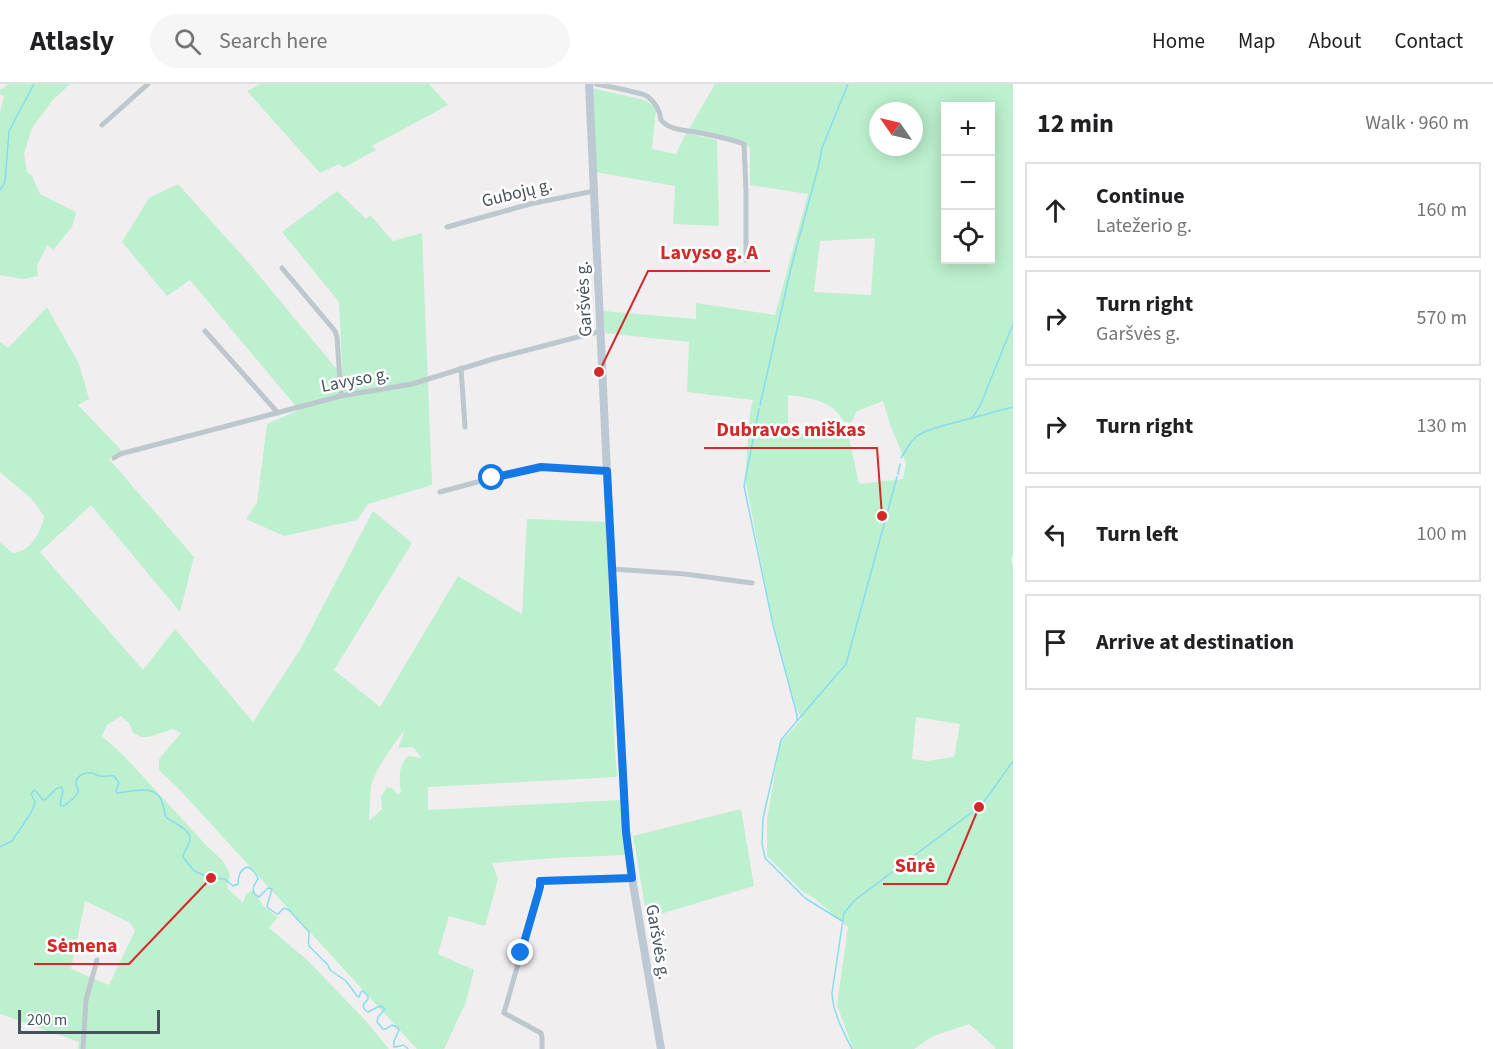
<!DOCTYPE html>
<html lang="en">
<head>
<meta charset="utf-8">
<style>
	:root { --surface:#fff; --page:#f6f6f6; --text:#202124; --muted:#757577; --line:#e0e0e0 }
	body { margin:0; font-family:"Source Sans 3",sans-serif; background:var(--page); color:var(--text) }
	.controls { position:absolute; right:18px; top:18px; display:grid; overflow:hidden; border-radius:0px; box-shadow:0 3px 15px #0003 }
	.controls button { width:54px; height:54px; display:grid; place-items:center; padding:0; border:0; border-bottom:2px solid var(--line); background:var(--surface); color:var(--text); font:30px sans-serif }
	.compass { position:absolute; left:869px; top:18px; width:54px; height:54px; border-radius:50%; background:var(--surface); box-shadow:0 3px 15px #0003; rotate:304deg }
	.scale { position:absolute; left:18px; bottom:15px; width:142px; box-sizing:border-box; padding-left:6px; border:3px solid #46535d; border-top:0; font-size:16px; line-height:21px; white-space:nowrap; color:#46535d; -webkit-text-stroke:4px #fff; paint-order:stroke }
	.stop { position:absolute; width:18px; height:18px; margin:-14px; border:4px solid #1478e6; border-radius:50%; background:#fff }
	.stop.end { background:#1478e6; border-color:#fff; box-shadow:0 2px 6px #0008 }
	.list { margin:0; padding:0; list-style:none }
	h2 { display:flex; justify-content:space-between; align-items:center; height:78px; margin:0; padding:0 24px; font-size:26px }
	h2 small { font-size:20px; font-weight:400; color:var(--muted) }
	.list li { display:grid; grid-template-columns:39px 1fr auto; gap:18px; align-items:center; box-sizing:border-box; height:96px; margin:0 12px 12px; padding:0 12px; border:2px solid var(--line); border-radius:0px }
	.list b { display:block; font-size:22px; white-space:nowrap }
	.list p { margin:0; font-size:20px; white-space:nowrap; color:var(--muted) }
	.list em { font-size:20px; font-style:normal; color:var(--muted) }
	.icon { flex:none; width:33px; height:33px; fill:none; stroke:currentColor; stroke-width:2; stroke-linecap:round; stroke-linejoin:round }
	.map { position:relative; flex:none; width:1013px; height:965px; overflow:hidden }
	header { display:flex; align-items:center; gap:36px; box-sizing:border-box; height:84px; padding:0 30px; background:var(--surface); border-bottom:2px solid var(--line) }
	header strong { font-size:28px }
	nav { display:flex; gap:33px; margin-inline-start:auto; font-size:21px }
	.search { width:420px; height:54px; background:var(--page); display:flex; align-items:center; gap:15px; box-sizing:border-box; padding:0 21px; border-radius:33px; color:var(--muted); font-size:22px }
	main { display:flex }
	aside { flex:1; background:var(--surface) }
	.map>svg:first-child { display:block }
	.green { fill:#bcf0ce; fill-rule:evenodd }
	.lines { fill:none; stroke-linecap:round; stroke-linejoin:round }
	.stream { stroke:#87ddee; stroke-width:1.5 }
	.minor { stroke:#bcc7ce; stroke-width:5 }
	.secondary { stroke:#bcc8d3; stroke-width:8 }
	.route { stroke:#1478e6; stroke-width:8 }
	.labels { text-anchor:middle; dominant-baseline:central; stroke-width:5; stroke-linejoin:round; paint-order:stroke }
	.street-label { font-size:18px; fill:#46535d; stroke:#fff }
	.leader { fill:none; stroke:#d62828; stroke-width:2 }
	.callout-dot { fill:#d62828; stroke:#fff; stroke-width:2 }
	.callout-label { font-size:20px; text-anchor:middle; font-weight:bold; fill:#d62828; stroke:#fff; stroke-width:5; stroke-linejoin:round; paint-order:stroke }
</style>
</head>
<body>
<header>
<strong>Atlasly</strong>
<div class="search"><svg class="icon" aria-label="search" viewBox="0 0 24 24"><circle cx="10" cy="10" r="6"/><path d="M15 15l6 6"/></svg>Search here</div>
<nav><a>Home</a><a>Map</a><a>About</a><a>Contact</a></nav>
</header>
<main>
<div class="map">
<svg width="1013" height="965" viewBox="0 0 1013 965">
	<rect width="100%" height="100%" fill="#f1eeef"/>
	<path class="green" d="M9,0H70L52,17L32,44L24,70L27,88L32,92L40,110L76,128L72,143L53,166L47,161L37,182L38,192L24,195L0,191V28L4,13L0,10V6Z
		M260,0H429L448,21L372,62L376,66L343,84L339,80L320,89L247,7Z
		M715,0H1013V472L1011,474L1013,483V965H994L996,964L969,940L933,952L914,965H853L837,921L848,843L814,814L803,808L767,772V736L780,659L802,635L796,624L771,530L745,394L750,328L753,316L687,308L689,258L605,249L603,227L696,235V219L775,231L808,110L750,101V63L689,45ZM946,22H990V176H946ZM878,27H914V63H878ZM875,154L871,211L814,208L820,157ZM788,311C809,314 833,316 843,337L851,339L857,327L883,317L891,343L906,379L903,395L859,400L849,354L788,348ZM916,633L960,640L954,673L927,677L912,675Z
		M591,4L645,16L656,24L652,65L676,70L686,49L717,56L719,142L673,140L675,102L595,88Z
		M178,100L247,177L335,283L342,282L339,218L282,148L337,107L366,135L370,131L393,157L422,149L432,401L368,420L357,436L284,452L246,435L257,419L267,340L299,326L190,196L167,212L122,158L149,114Z
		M47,223L79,280L89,315L78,321L121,366L109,375L194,473L180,528L91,421L40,468L143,586L175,545L253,638L301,564L373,427L412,459L334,586L380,623L458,492L522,530L527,435L606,438L614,651L617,693L428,703V726L620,716L625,771L553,774L492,779L498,795L485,842L449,832L438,870L474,886L466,918L444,965H417L179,705L159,686V675L181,649L173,645L148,653H141L133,649L129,639L121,632L107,641L102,652L124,672L206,761L223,777L230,791L227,804L243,819L246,810L252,807L255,808C260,820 267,826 278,833L269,844L306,875L365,936L389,965H78L79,958L0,930V458L12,469C29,469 42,448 44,432L32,415L0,388V258L8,264ZM405,646L398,664L413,663L422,674L408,672C398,682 399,693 401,707L398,711L393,705L387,703L381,713L382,725L369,737C370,726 370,714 371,703C373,689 395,657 405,646ZM85,817L129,838L135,847L109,901L71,885Z
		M741,725L754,802L647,834L633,752Z"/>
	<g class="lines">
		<path class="stream" d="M0,106L5,98L9,47L34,0
			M760,321L791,184L818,84L822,64L848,0
			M759,325L744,402L773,541L797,631V637L781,656L763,734L762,760L765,774L805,814L842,837
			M973,333L980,322L1013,240
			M901,374L911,358L917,352L926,347L942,342L1013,323
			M898,390L900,380
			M797,637L846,580L897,393
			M0,763L12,757L29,732L33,725L35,718L31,710L33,707L35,706L42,715L45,716L56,705L61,703L63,706L60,721L63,722C69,718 75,715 78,708C79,702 76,705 76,699C76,692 85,688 91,689C94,689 97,692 100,692C105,693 110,691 114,692L119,699L116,707L117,709C131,708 156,699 162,718C164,723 164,728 166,733C172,739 191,745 190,755C190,761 184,766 183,773L194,787L211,794L225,795L233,802L238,800C238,793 240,785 248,783C252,785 257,790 258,795C253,802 250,809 259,813L268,804L272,805L267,822L268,824L277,830H278L284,824L289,826L309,848C310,853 307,857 309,862L328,881L330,886L346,897L357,912L359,913L361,908L363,907L368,912V915L363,921L364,925L368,928L380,922L384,924L385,925L378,933L377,938L383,945H386L392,941L397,943L399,946L394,957V963C401,963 403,958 408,965
			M852,965C843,947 833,929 832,909L844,829L855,816L979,723L986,715L1013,677"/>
		<path class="minor" d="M596,0C606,2 639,8 647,12C655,18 660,26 661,36C670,47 688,46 701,49C715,52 731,55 744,60L746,108V176
			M102,41L148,0
			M447,143L530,120L594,107
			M282,184L335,247L337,253L341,312
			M205,247L278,329
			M461,284L465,343
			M114,374L120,370L341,312L412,300L493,275L601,247
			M440,408L492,394L541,383L607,387
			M612,485L685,490L752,499
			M83,965L86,916L97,876
			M542,965V953L541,949L504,929L540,803V797L632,794"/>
		<path class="secondary" d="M589,0L610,454L626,748L632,794L661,965"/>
	</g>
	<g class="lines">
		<path class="route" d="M492,394L541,383L607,387L626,748L632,794L540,797V803L521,869"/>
	</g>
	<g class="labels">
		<g class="street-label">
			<text transform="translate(517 109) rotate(-14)">Gubojų g.</text>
			<text transform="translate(584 215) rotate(-93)">Garšvės g.</text>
			<text transform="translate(355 296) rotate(-11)">Lavyso g.</text>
			<text transform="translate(658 858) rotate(80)">Garšvės g.</text>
		</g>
	</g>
	<path class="leader" d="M599 288L648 187H770M882 432L877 364H704M979 723L947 800H883M211 794L129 880H34"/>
	<g class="callout-dot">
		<circle cx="599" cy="288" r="6"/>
		<circle cx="882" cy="432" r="6"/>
		<circle cx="979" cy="723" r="6"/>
		<circle cx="211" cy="794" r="6"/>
	</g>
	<g class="callout-label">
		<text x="709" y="175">Lavyso g. A</text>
		<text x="791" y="352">Dubravos miškas</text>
		<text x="915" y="788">Sūrė</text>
		<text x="82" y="868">Sėmena</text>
	</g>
</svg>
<div class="controls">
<button>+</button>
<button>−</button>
<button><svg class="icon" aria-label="locate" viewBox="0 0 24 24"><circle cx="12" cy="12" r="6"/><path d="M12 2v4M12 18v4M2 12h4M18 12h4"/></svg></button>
</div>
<svg class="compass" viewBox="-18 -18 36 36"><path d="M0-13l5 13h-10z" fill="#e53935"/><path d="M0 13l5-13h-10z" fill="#757577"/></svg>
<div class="scale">200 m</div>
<div class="stop" style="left:492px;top:394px"></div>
<div class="stop end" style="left:521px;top:869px"></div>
</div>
<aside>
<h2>12 min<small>Walk · 960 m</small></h2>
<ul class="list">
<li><svg class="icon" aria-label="ahead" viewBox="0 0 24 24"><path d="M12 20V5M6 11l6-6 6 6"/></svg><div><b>Continue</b><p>Latežerio g.</p></div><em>160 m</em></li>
<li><svg class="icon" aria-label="right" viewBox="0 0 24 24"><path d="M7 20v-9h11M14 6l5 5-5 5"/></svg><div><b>Turn right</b><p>Garšvės g.</p></div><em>570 m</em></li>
<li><svg class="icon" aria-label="right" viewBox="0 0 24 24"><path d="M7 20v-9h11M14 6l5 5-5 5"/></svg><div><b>Turn right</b></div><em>130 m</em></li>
<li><svg class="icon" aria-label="left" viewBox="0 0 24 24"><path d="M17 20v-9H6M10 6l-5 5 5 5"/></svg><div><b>Turn left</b></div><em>100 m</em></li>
<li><svg class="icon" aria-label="arrive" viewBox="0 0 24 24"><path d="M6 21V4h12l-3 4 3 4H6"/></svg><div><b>Arrive at destination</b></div></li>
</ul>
</aside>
</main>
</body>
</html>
